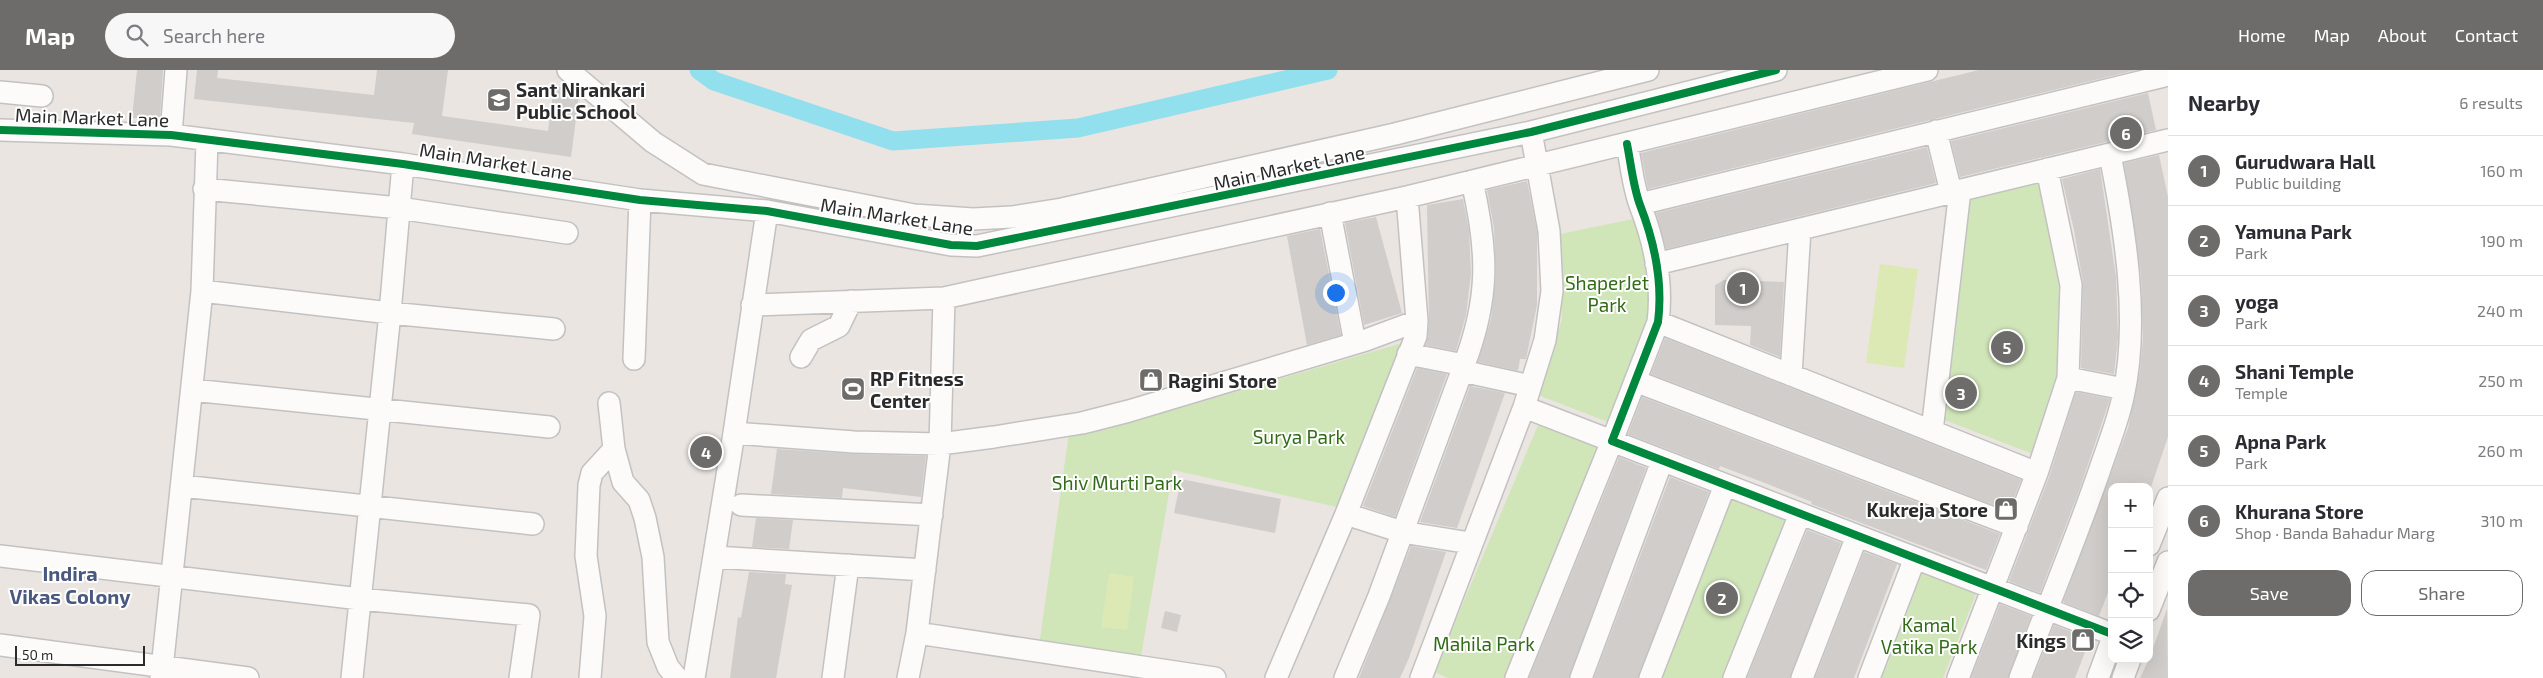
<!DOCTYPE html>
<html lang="en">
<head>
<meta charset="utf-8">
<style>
	:root { --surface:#fff; --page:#f7f7f7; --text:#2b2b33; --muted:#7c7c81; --line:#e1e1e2; --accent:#6e6c6a }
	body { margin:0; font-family:"Exo 2",sans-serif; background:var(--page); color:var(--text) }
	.controls { position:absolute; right:15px; bottom:15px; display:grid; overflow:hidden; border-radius:10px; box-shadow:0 5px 20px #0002 }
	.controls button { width:45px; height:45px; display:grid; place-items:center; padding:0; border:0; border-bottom:1px solid var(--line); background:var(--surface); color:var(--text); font:25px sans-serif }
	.scale { position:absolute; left:15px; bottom:12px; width:130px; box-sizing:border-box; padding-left:5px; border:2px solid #2b2b2b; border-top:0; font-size:14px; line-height:18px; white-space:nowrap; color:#2b2b2b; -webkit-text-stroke:4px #fff; paint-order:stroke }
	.you { position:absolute; left:1335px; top:222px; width:18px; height:18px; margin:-12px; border:4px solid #fff; border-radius:50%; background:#1a73e8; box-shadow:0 0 0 8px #1a73e833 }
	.badge { display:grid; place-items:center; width:32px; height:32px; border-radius:50%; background:var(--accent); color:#fff; font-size:16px; font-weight:700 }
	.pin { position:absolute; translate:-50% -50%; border:2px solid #fff; box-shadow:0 1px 5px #0006 }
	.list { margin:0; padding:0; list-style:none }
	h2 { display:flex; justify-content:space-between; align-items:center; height:65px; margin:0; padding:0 20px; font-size:21px }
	h2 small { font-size:16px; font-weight:400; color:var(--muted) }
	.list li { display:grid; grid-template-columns:32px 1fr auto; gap:15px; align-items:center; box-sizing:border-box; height:70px; padding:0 20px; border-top:1px solid var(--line) }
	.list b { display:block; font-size:19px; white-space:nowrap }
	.list p { margin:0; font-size:16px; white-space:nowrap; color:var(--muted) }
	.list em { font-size:16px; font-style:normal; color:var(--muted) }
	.actions { display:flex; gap:10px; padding:15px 20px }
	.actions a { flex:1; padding:11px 0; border:1px solid var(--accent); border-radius:15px; text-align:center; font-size:18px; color:var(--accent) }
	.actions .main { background:var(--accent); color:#fff }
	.icon { flex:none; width:28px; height:28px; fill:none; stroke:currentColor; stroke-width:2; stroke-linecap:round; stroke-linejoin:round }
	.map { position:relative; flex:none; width:2168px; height:608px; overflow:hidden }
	header { display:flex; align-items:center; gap:30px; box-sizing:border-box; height:70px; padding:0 25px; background:var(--accent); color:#fff }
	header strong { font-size:24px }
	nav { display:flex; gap:28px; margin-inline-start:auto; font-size:18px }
	.search { width:350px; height:45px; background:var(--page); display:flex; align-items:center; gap:12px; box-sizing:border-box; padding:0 18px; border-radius:28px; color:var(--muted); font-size:19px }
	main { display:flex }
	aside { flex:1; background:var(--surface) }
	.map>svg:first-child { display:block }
	.green { fill:#d0e6b8 }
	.pitch { fill:#dce9b5 }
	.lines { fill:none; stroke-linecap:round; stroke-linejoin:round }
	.canal { stroke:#92e0ed; stroke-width:19 }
	.building { fill:#d0cdca }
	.minor-casing { stroke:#c3c2c2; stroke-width:24 }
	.minor { stroke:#fcfbfa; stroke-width:21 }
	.cycleway-casing { stroke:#fff; stroke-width:11 }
	.cycleway { stroke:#00873e; stroke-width:8 }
	.labels { text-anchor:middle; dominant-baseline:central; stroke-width:4; stroke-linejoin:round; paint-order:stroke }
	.poi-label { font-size:19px; font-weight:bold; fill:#2b2b2b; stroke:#fff; text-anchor:start }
	.street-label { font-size:19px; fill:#2b2b2b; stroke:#fff }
	.park-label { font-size:19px; fill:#326b18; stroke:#fff }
	.neighbourhood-label { font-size:20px; font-weight:bold; fill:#49587e; stroke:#fff }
</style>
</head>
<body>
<header>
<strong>Map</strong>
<div class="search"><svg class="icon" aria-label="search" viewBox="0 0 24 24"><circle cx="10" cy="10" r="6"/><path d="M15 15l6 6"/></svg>Search here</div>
<nav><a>Home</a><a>Map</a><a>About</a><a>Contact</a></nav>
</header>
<main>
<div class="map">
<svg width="2168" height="608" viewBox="0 0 2168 608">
	<rect width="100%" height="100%" fill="#eae5e0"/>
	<path class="green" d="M2041,111L2064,221L2062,308L2035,385L1942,349L1968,127Z
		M1638,148L1653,228L1637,282L1608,352L1538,325L1562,249L1560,206L1555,165Z
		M1402,273L1337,437L1173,400L1140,592L1039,576L1069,363L1184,337Z
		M1539,353L1604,376L1507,608H1448L1434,602Z
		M1729,424L1787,447L1722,608H1658Z
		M1923,501L1977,521L1943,608H1882Z"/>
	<path class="pitch" d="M1880,194L1918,199L1904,298L1866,293Z
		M1109,503L1134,507L1127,560L1101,557Z"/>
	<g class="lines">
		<path class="canal" d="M699,0L714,11L893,71L1078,58L1328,0"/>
	</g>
	<path class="building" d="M137,0H163L160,49L132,48Z
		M197,0H218L217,8L374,25L377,0H448L442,46L548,61L554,16L570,18L579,26L571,87L412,64L414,53L194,29Z
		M1979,0H2136L1648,119L1641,83Z
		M2148,23L2156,60L1960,107L1951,71Z
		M1927,77L1936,113L1666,179L1656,143Z
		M2159,85L2168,127V367L2151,417H2112V512L2099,546L2063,532L2128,358L2140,300L2143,268L2141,205L2124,93Z
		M2100,99L2116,207L2118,268L2114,304L2081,298L2083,213L2074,160L2062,109Z
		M1527,111L1537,162V235L1526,289H1520L1518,301L1478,292L1491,249L1496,205L1494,158L1487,120Z
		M1463,129L1469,161L1471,203L1466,245L1456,281L1426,275L1429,252L1427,135Z
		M1376,147L1402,243L1364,255L1345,153Z
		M1320,159L1341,265L1307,275L1287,166Z
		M1724,210L1784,212L1780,287L1750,275L1751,256L1715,255V215Z
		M1665,268L2021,410L2009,441L1651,304Z
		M1417,298L1447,304L1395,447L1363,436Z
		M1470,316L1505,323L1457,458L1420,452Z
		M2076,322L2110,329L2079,421L2040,523L2009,511L2049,407Z
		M1642,327L2000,464L1986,500L1811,434L1812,432L1765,413L1720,396L1719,399L1628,364Z
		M777,379L854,384L926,386L921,427L843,418L842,428L771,424Z
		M1619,387L1646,398L1569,608H1529Z
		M1670,407L1709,422L1638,608H1594Z
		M1181,409L1281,429L1275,463L1174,443Z
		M756,448L793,450L789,479L752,477Z
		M1807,460L1841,473L1790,608H1747Z
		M1411,476L1446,482L1409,588L1400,608H1359Z
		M1864,482L1897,494L1854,608H1815Z
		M749,502L786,504L785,514L792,515L776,608H730L738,547L741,548Z
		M2000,534L2031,546L2008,608H1971Z
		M2167,539L2168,608H2140L2149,589Z
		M1165,541L1181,545L1177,562L1161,558Z
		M2054,555L2090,569L2075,608H2033Z"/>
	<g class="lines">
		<defs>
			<path id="minor" d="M568,0L653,72L703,104L914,145L973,149L1012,147L1062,139L1395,64L1648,0
				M0,22L42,26
				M0,60L171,65L403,94L640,130L767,141L951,175L977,176L1531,62L1776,0
				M1936,61L1951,122
				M171,65L176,0
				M1627,74C1631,94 1633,116 1640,135C1654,171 1663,213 1658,252L1612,371L2112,564
				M204,119L399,138L567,163
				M1640,134L2164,6
				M1330,143L1355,273
				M1656,194L2168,70
				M202,221L390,243L554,259
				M752,235L944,228L1407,127L1927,0
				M1658,252L2037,403
				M1408,284L1464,295L1462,301L1530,316
				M801,287L811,270L839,256L851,231
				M634,289L640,130
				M1464,295C1490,227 1488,181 1472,111
				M1791,305L1800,159
				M2068,308L2124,319
				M1635,311L2017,457
				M192,320L549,357
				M1932,361L1960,120
				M734,363L854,372L940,374L994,367L1082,353L1129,341L1366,270L1417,251
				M614,379L623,412L639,430L645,448L653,487L658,572L668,597L677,608
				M182,416L533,454
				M741,435L932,445
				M1346,444L1402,462L1470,473
				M2149,475L2168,428
				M0,486L360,529L529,545L520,608
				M714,487L925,500
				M2149,540L2168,492
				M917,563L1215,608
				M0,575L248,608
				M161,608L202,221L207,71
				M352,608L390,243L403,94
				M590,608L595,546L586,486L589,415L592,403L614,379L609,333
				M694,608L734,363L767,141
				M833,608L848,495
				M908,608L917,563L940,374L944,228
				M1276,608L1346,444L1416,266L1417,251L1407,127
				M1345,608L1379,526L1462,301
				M1421,608L1524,337L1545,270L1552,221L1549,161L1531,62
				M1516,608L1612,371L1524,337
				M1581,608L1662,391
				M1650,608L1725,415
				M1734,608L1800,444
				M1802,608L1857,466
				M1869,608L1915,488
				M1958,608L2037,403L2068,308L2071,215L2047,99
				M2020,608C2047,538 2076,469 2100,399C2108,375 2118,351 2123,327C2140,252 2125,160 2110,85
				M2098,608L2112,570
				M2123,608L2130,589"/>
		</defs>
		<use href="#minor" class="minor-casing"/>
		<use href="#minor" class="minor"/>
		<defs>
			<path id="cycleway" d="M0,60L171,65L403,94L640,130L767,141L951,175L977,176L1531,62L1776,0
				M1627,74C1631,94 1633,116 1640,135C1654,171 1663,213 1658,252L1612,371L2112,564"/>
		</defs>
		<use href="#cycleway" class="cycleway-casing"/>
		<use href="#cycleway" class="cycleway"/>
	</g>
	<defs>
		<symbol id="school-square" viewBox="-11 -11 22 22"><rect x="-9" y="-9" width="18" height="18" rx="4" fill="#6e6c6a" stroke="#fff"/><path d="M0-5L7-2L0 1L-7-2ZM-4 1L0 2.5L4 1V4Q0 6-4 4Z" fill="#fff"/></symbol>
		<symbol id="shop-square" viewBox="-11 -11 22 22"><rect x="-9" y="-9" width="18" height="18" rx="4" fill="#6e6c6a" stroke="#fff"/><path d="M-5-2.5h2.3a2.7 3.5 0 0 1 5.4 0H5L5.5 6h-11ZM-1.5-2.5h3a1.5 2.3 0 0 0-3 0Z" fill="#fff"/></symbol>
		<symbol id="stadium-square" viewBox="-11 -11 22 22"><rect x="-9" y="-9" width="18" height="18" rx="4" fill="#6e6c6a" stroke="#fff"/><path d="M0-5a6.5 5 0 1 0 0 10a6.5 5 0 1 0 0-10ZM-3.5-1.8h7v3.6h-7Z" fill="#fff"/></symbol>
	</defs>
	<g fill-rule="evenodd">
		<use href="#school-square" x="485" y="16" width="28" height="28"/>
		<use href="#shop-square" x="1137" y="296" width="28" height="28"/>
		<use href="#stadium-square" x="839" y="305" width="28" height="28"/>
		<use href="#shop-square" x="1992" y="425" width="28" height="28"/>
		<use href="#shop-square" x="2069" y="556" width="28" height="28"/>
	</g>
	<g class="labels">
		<g class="poi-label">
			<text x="516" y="19">Sant Nirankari<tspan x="516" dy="22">Public School</tspan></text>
			<text x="870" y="308">RP Fitness<tspan x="870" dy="22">Center</tspan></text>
			<text x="1168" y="310">Ragini Store</text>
			<text x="1988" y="439" text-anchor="end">Kukreja Store</text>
			<text x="2066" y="570" text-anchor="end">Kings</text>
		</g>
		<g class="street-label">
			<text transform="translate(92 47) rotate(2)">Main Market Lane</text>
			<text transform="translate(496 91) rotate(9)">Main Market Lane</text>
			<text transform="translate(1289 97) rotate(-12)">Main Market Lane</text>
			<text transform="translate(897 146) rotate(9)">Main Market Lane</text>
		</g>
		<g class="park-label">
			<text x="1607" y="212">ShaperJet<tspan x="1607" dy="22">Park</tspan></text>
			<text x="1299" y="366">Surya Park</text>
			<text x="1117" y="412">Shiv Murti Park</text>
			<text x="1929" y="554">Kamal<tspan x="1929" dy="22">Vatika Park</tspan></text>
			<text x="1484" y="573">Mahila Park</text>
		</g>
		<g class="neighbourhood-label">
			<text x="70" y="503">Indira<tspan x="70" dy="23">Vikas Colony</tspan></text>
		</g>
	</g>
</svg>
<div class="controls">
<button>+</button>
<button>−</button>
<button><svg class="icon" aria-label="locate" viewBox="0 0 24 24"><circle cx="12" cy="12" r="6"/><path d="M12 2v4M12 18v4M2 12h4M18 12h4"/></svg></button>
<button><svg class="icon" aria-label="layers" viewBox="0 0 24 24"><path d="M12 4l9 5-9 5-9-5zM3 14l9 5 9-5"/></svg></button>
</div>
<div class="scale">50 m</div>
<div class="you"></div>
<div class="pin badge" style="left:1743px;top:218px">1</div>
<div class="pin badge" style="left:1722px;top:528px">2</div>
<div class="pin badge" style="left:1961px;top:323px">3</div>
<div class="pin badge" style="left:706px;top:382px">4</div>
<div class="pin badge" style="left:2007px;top:277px">5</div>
<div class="pin badge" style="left:2126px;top:63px">6</div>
</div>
<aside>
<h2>Nearby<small>6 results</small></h2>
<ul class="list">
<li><span class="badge">1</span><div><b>Gurudwara Hall</b><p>Public building</p></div><em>160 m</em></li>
<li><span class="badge">2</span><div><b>Yamuna Park</b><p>Park</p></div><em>190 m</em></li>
<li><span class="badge">3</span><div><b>yoga</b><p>Park</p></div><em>240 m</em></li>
<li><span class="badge">4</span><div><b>Shani Temple</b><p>Temple</p></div><em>250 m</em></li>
<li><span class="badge">5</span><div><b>Apna Park</b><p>Park</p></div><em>260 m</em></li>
<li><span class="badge">6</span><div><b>Khurana Store</b><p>Shop · Banda Bahadur Marg</p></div><em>310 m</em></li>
</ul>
<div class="actions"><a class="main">Save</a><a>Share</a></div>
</aside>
</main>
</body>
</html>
